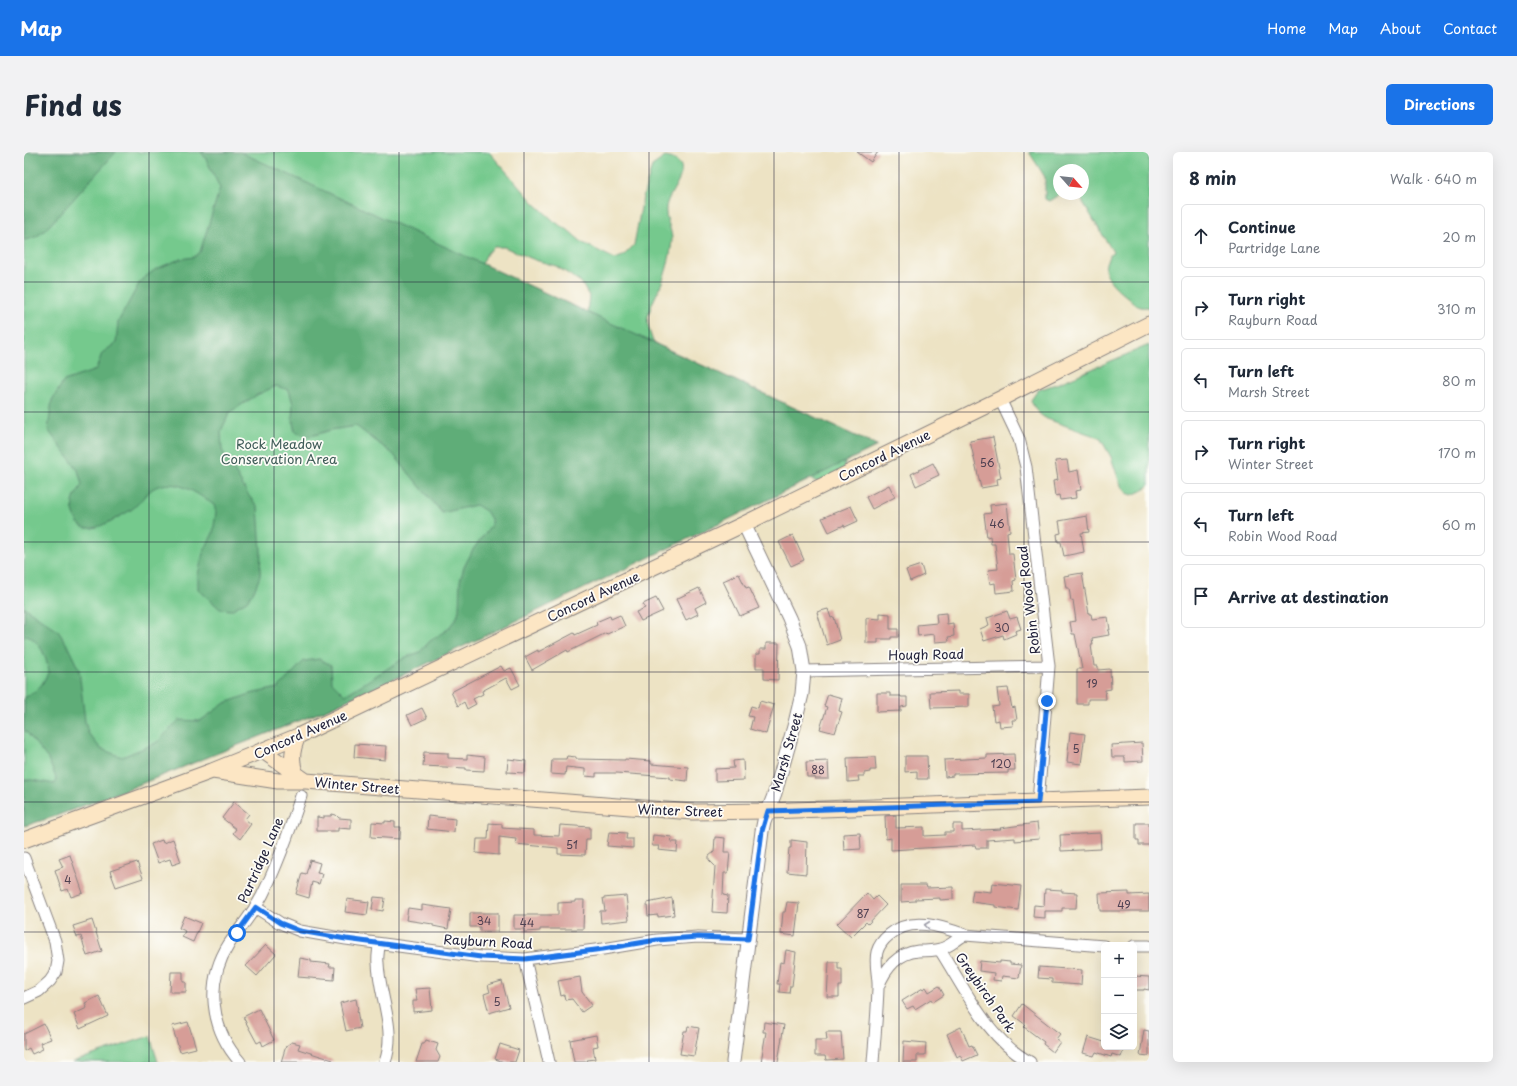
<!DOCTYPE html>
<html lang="en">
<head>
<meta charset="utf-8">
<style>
	:root { --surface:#fff; --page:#f2f2f3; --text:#1f2937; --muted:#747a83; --line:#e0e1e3; --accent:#1a73e8 }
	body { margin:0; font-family:"Playpen Sans",sans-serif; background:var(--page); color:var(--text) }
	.controls { position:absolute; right:12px; bottom:12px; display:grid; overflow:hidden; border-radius:6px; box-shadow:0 4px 16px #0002 }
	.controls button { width:36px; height:36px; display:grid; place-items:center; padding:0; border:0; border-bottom:1px solid var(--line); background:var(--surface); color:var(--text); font:20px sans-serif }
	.compass { position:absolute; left:1029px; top:12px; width:36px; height:36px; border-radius:50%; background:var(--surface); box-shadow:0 4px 16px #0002; rotate:117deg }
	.stop { position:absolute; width:12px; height:12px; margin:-9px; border:3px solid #1a73e8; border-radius:50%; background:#fff }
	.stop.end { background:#1a73e8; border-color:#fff; box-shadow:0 1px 4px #0008 }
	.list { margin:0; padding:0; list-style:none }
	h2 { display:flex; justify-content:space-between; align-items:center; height:52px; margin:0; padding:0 16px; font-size:17px }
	h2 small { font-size:13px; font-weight:400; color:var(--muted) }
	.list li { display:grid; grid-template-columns:26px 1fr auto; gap:12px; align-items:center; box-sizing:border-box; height:64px; margin:0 8px 8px; padding:0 8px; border:1px solid var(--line); border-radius:6px }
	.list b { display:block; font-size:15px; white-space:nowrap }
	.list p { margin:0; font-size:13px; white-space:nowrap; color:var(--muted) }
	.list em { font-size:13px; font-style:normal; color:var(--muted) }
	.icon { flex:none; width:22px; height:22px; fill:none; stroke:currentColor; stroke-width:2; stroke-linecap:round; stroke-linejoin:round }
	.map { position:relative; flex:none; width:1125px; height:910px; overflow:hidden; border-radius:6px }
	header { display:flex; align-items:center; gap:24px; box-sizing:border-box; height:56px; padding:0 20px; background:var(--accent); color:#fff }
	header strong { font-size:19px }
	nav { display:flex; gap:22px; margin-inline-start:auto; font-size:14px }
	.intro { display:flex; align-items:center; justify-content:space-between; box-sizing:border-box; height:96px; padding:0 24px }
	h1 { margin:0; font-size:28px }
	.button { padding:10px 18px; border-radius:6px; background:var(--accent); color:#fff; font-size:14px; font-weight:700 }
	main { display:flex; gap:24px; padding:0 24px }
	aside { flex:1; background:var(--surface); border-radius:6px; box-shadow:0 4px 16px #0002 }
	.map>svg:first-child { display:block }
	.green { fill:#74c98d; stroke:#4b7664; fill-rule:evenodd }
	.forest { fill:#5fad78; stroke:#40685a }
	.building { fill:#d69d97 }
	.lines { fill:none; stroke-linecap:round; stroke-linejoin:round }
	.minor-casing { stroke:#888280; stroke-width:13 }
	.tertiary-casing { stroke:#888280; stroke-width:15 }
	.secondary-casing { stroke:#888280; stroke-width:17 }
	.minor { stroke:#fff; stroke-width:11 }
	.tertiary { stroke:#fff; stroke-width:13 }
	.secondary { stroke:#fce6c4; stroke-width:15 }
	.oneway { stroke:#9c9ca7 }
	.route { stroke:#1a73e8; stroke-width:5 }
	.grid { fill:none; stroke:#22223b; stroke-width:1; stroke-opacity:0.55 }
	.labels { text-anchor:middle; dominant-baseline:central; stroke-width:3.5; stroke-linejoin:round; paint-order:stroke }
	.number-label { font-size:11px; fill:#4f4152 }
	.park-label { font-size:13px; fill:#3f5c58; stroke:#fdfcf7 }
	.street-label { font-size:13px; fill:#22223b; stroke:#fdfcf7 }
</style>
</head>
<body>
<header>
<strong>Map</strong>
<nav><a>Home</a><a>Map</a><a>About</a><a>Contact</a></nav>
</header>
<div class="intro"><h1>Find us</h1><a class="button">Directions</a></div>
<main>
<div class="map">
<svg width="1125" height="910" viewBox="0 0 1125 910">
	<rect width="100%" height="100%" fill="#fdfcf7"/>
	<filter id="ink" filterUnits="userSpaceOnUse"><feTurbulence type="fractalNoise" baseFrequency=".025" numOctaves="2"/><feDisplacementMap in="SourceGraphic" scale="8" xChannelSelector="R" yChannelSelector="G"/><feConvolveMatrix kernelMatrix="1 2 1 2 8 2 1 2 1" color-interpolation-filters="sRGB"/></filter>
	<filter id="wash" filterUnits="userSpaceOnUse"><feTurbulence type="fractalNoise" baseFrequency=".012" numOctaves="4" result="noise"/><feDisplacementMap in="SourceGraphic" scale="16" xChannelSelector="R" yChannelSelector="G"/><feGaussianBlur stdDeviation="0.9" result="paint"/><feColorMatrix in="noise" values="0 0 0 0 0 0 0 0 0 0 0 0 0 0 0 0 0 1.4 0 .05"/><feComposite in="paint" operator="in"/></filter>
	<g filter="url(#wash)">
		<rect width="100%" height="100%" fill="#ede3c4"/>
		<path class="green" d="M0,0H465L510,51L531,70L544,78L559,91L591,107L599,104L610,93L619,45L628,14L641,5C677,11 643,39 642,56C641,66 647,75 648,86C648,94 644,114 641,122C637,136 627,150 624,165C622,169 627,186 630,191L853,294L821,310V328L804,335L787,327L377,524L297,560L109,635L29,665L0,674ZM470,95H480L511,108L532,114L557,130L565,144L563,160L458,112L463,101Z
			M1005,0H1125V157L1123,155C1113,157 1110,150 1102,144C1087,132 1072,117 1089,100L1054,42H1059V18H1035L1036,42L1025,49L1021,47V25Z
			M1125,193V333L1117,339L1108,343L1103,341L1096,332L1087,305L1076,286L1023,267C1014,262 1010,257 1007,248L1014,238L1035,231Z
			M126,884L134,910H48Z"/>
		<path class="forest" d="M0,0H92L26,73C18,81 12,87 0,88Z
			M177,0H216L853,294L695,372L377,524L297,560L109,635L29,665L0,674V628H8L31,632L32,626L24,607L0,577V546C16,537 17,535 25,519C21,503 18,492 3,483L0,486V455L34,479L42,491L55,518L61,569L64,581L77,597L98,605L132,591L155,568L176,569L201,551L226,542L254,536L280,509L295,507L307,513L308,530L321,543L382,505L396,500L406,489L424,477L433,465L435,458L436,429L440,415L450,396L467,374V367L462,359L452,353L418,361L369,302L332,274L307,278L284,285L271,280L268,266L269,252L265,238L252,234L233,243L206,260L197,279L198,298L225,344L234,355L237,399L236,424L231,437L223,449L207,458L196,457L174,437V423L179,401L189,381L192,360L190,353C175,343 158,329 138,333C123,336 118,350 107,358C102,361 96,364 91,367C73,376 55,386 49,358C47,348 53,341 58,333L54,318L24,278L28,248L40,229L72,218L78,201L92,191L94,170L117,128L132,117L156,107L170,105L176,100L196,36L182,7Z"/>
		<g id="blocks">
			<path class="building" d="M833,0H854L847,10Z
				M969,285L977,326L973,327L974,333L957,336L946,289Z
				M1043,308L1045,320L1054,318L1057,338L1051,339L1052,346L1036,348L1035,343L1031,344L1029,329L1034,328L1031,309Z
				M909,311L915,323L892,334L887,322Z
				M865,333L871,345L848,357L842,345Z
				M983,351L986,379L983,380L985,402H989L992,428L989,429L990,439L972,441L971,431L966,432L964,418L974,417L971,392H967L966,384L963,385L960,362L967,361L966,353Z
				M827,354L834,369L821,375L820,373L805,380L798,366Z
				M1063,364L1065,380L1057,381L1060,400L1040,404L1037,390H1034L1033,382L1037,381L1035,369Z
				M769,383L780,408L767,414L755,390Z
				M897,413L900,423L886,429L882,418Z
				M1058,421L1065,462H1067L1068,467L1084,465L1086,478H1084L1085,483L1068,486L1069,493H1067L1070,514H1074V518L1086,517L1087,537L1081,538L1082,547H1064V552H1053V517H1058L1051,482H1048L1046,470L1052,469L1049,448L1047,449L1045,436H1042L1040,424Z
				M715,422L722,436L725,435L735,456L716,464L699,429Z
				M675,436L682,450L671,456L674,462L662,468L652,447Z
				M632,446L639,459L617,469L612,460L621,456L619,452Z
				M804,457L807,466L810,465L816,488L803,493L793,460Z
				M983,459L986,467L993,465L997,477L991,479L992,482L980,487L979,483L960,489L956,477L965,473L963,466Z
				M856,461L866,462V477H874V485H867V487H854V491H842V466L856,467Z
				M922,461L923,472L929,471L930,484L924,485L925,489L911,490L910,482L894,484L893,473L913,471L912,462Z
				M596,463L601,474L583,482L582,481L544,500L543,498L508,518L501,505L514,498V500L550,481L551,483L573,473L572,470L586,464L587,467Z
				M742,491H755L754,528L740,527V516H732V502H736V497H742Z
				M477,514L480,519L487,516L496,533L488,537L482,526L458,539L459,542L449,547L452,552L443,557L440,550L434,554L427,540Z
				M984,536L988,556L991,555L993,568H988L989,574L976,575L975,568L970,569L968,555L975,554L973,537Z
				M934,539V542H945V555L907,556L906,540Z
				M853,541H866V544H877V545H883V554L877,555V559L853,560Z
				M804,542L818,546L815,559L818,560L811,581L796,577L803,555L800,554Z
				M736,549L750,553L742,582L726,577L729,565L724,564L727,554L734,556Z
				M398,556L403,566L388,573L383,563Z
				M1046,580L1061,582L1057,612L1043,610Z
				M1118,591L1119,609L1101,610V605H1088L1087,593Z
				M331,592L362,594L361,608L330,605Z
				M400,600L424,601V606L443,607V603L461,605L460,619L442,618V616L399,614Z
				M990,602L991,618H984V621L929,622V624L921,625L920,608L963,606V603Z
				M543,604L552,605V607L601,608V607L627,609V612L664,615L663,629L646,627V625L593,621H572V625L561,624V617L542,615L541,623L527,622L528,607H542Z
				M881,604H903L904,627H893V619L881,620Z
				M851,605L852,618H846V620L840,621V624H834L835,629L824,630L823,606Z
				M484,607L502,609L501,621L483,620Z
				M719,608L720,628L691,629V617L710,616L709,609Z
				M804,609L805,627H791V625H783L782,610Z
				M210,650L225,662L221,667L227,672L216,687L209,681L212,677L198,666Z
				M308,662L312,663L315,666L327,667V677L314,676V679H293V665L300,666V664H307Z
				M872,663V676L900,675V684L921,683V680H929V672H938V679L977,677L976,676L1013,671L1015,687L991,689V686L963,688V696H952L951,693L867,698V686L862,687L861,664Z
				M404,664L431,667L430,680L403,677Z
				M361,669L371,670V675H377L376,687L347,685L348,670L361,671Z
				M465,671L478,672V676L510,678V683L535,684L536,673L566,675V687H562L561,703L534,702V696L491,692L492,687L475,685V703L452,701L453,687H464Z
				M1112,671H1125V693H1115V688H1112Z
				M585,680L603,681L602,687H609V696L583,694Z
				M836,681L837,697L820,698L819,682Z
				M1076,681L1077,697L1037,699L1036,683Z
				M629,683L648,685L647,690H654L653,700L634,698L635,694H628Z
				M691,685L701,686L700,700H706L704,721H700L699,743L704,744L703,761L688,760L691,714L685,708V704L690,700Z
				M149,687L157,710L148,713L146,707L134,711L127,692L138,688L139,691Z
				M767,688L783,690L782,722L763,720L765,696H767Z
				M46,703L59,741L47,745L44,737L38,739L31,718L39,715L35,707Z
				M286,708L296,711L293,721L298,722L295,732L288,730L285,746L272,742L278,721L282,722Z
				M113,710L119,726L92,735L86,719Z
				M968,731L997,734L994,758L971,755V753L947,750L949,738L967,740Z
				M877,733H902L903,736L929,735V747L916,748V746L891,747V749L877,750Z
				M1021,737L1038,738V740L1053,741L1052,756H1038V759H1021V766L1009,765L1010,753L1020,754Z
				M1105,740V743L1125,742V759H1076L1075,741Z
				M843,741L849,748L853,744L862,753L844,772L842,770L827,785L813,772Z
				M602,744L605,768L577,771L576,759H581L579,746Z
				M350,745L361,746L359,759L348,757Z
				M648,746L650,763L634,765V763L624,764L623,751Z
				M323,747L345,750L343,763L321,760Z
				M551,748H560L559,777H516V779L500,780V777H490V763H534V751L551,750Z
				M763,750L775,751L771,784L757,782L759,760H761Z
				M398,753L427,757L424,777L409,774V772L382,768L384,756L398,758Z
				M446,761H474V779H456V775H446Z
				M160,764L177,771L169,790L158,785L161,779L155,776Z
				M68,768L78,799L63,804L57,784L53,785L49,774Z
				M242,793L252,802L233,824L222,814Z
				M762,798L772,800L768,834H766L765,841L755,840L756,832H753L756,810L760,811Z
				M276,806L287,808V810L306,812L305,815H311L310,828L274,825Z
				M956,809L976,811V809L986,810V812L997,813L995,826L978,824L977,829L969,828L970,821L955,819Z
				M805,810H814V817H818V834H815V845H803Z
				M1015,815L1058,818L1057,833L1028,831V827L1014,826Z
				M147,820H159V830H162V840H146Z
				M1110,824L1125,825V838L1120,837V838H1110Z
				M556,825L558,840L568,853L558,860L548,847L541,848L540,843L537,844L534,829Z
				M478,829L485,855L465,861L460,842L466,840L464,833Z
				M915,834L920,843L909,850L907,847L891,857L889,854L883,857L878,849L899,836V837L902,835L905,840Z
				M406,836L408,858L389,860V849H393L391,837Z
				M75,844L84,864L56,877L50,862L63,856L61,851Z
				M332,847L334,858H333L336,876L322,879L316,851Z
				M998,852L1036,882L1032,887L1036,890L1029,900L1019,892L1020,890L1000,875L1002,873L990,864Z
				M235,857L250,888L239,894L237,889L233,891L219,865Z
				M164,870L172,896L156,900L148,874Z
				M740,870L760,873L754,910H737L742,880H739Z
				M20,872L27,887L16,891L19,897L8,902L5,896L0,899V882Z
				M664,874L675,876L670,904L656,902L660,879H663Z
				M937,875L945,894L948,893L953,903L939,909L936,903L933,905L923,882Z
				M1120,878L1125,879V904L1116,903Z
				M802,880H817L819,907L802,908L801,904H791V888H803Z
				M572,883L574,894L569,895L571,907L563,908L564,910H550L546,888Z
				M1064,885L1080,890V895H1095L1100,897L1097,905L1088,902L1087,905L1072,900L1070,904L1059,901Z
				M402,888L414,892L412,898L416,905L414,910H392L398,892H400Z
				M880,889L902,891L901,903H893V910H879Z
				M268,890L276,892L274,897L309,908L308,910H257L262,894Z
				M476,892L495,898L491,910H480L471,907Z"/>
		</g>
	</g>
	<g filter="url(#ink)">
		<use href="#blocks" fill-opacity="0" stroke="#888280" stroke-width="1"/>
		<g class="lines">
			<defs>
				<path id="minor" d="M976,247L995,287L1002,315L1025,514L1014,650
					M780,519L1025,514
					M0,706L31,789L34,809L32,820L26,829L15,839L0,846
					M231,755L256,771L276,779L322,787L457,805L501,807L579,797L633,788L674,785L724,787
					M355,792C355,798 353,805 354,811C355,844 373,877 361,910
					M1110,794H1125
					M916,798C941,837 964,888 1006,910
					M501,807L525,910
					M854,835C861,817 874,801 894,799C902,799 909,799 916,797C926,795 932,787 941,783L1080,794
					M216,910C186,876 181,830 205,792C216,776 229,761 238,744C254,712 266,678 277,644
					M849,910C851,886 853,861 854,837C855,825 850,812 853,800C855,793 860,787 865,783C887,764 917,774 941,783"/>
				<path id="tertiary" d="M709,910L738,679L740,669L751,641L771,571L778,542L780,519L776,494L765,466L720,372"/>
				<path id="secondary" d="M239,599L282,629
					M189,619L254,629H282L668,660L744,659L1125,645
					M272,622C266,609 268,597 274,584
					M0,688L188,619L274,584L720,372L976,247L1125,172"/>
			</defs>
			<use href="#minor" class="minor-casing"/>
			<use href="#tertiary" class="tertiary-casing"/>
			<use href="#secondary" class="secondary-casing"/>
			<use href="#minor" class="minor"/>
			<use href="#tertiary" class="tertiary"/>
			<use href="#secondary" class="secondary"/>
		</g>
		<defs><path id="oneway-chevron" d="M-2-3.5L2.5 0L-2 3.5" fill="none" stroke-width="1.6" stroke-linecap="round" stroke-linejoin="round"/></defs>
		<use class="oneway" href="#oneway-chevron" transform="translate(903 773) rotate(-173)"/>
	</g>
	<g class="lines" filter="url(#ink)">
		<path class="route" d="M213,781L232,755L256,771L276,779L322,787L457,805L501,807L579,797L633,788L674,785L724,787L738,679L744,659L1014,650L1023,549"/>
	</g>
	<path class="grid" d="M125,0V910M250,0V910M375,0V910M500,0V910M625,0V910M750,0V910M875,0V910M1000,0V910M0,130H1125M0,260H1125M0,390H1125M0,520H1125M0,650H1125M0,780H1125"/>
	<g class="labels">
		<g class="number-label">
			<text x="963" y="310">56</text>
			<text x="973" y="371">46</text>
			<text x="978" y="475">30</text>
			<text x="1068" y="531">19</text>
			<text x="1052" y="596">5</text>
			<text x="977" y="611">120</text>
			<text x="794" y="617">88</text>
			<text x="548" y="692">51</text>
			<text x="44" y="727">4</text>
			<text x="1100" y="752">49</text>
			<text x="839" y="761">87</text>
			<text x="460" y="768">34</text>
			<text x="503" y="770">44</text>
			<text x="473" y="849">5</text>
		</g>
		<g class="park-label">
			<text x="255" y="291">Rock Meadow<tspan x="255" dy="15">Conservation Area</tspan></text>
		</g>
		<g class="street-label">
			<text transform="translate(860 303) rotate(-26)">Concord Avenue</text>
			<text transform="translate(569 444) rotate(-25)">Concord Avenue</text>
			<text transform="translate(1004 448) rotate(-97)">Robin Wood Road</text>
			<text transform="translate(902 502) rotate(-1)">Hough Road</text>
			<text transform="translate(276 582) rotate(-24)">Concord Avenue</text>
			<text transform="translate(762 600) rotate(-74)">Marsh Street</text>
			<text transform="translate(333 633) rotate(5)">Winter Street</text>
			<text transform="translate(656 658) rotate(2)">Winter Street</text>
			<text transform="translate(236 708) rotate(-66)">Partridge Lane</text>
			<text transform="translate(464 789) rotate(3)">Rayburn Road</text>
			<text transform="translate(962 840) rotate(55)">Greybirch Park</text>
		</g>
	</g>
</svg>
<div class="controls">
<button>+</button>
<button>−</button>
<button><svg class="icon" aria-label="layers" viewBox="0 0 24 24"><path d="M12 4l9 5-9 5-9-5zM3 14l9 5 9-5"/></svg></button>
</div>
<svg class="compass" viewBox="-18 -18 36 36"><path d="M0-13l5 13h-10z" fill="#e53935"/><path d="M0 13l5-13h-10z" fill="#747a83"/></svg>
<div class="stop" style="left:213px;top:781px"></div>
<div class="stop end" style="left:1023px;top:549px"></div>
</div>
<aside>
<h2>8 min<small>Walk · 640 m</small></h2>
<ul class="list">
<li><svg class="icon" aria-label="ahead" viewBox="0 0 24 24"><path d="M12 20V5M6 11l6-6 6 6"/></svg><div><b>Continue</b><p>Partridge Lane</p></div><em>20 m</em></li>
<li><svg class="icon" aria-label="right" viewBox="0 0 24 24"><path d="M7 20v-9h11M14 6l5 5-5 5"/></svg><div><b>Turn right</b><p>Rayburn Road</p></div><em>310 m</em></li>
<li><svg class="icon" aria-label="left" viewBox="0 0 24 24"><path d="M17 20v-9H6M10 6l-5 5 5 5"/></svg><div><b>Turn left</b><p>Marsh Street</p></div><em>80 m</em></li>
<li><svg class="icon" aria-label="right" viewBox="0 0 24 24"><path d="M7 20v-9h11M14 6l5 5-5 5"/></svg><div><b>Turn right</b><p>Winter Street</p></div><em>170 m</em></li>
<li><svg class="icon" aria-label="left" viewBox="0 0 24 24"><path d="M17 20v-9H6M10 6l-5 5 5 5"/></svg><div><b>Turn left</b><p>Robin Wood Road</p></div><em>60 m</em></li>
<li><svg class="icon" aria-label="arrive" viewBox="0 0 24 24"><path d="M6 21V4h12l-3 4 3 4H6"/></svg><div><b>Arrive at destination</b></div></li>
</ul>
</aside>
</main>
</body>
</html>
